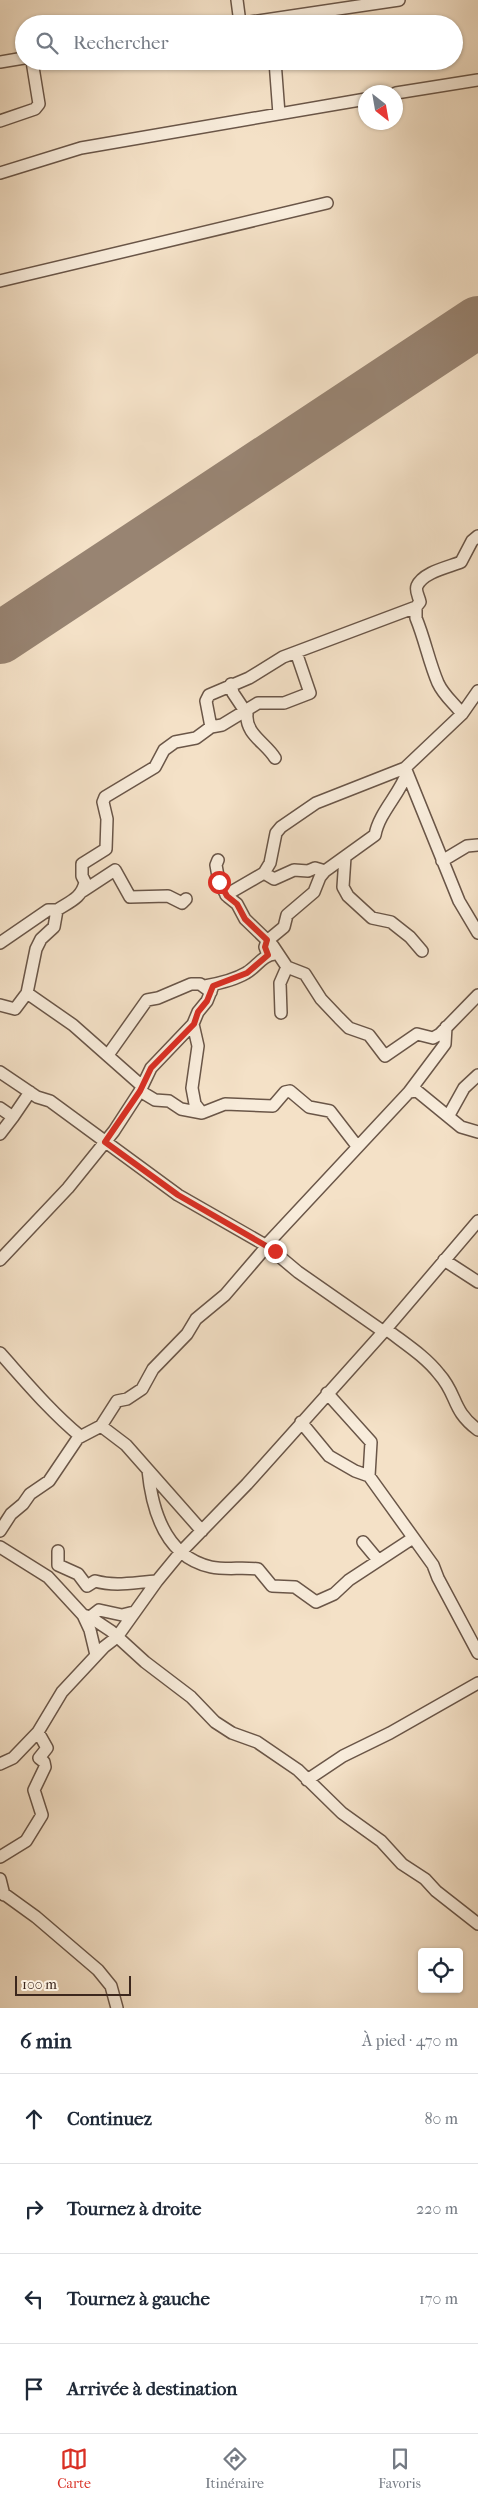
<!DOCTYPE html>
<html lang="fr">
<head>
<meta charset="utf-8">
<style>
	:root { --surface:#fff; --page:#f6f6f7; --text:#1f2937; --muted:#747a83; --line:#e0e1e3; --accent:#d93025 }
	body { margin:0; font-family:"IM FELL French Canon",serif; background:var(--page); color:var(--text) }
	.controls { position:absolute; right:15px; bottom:15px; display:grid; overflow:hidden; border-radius:5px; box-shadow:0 1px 4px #0004 }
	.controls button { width:45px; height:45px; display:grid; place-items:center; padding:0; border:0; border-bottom:1px solid var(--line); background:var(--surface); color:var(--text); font:25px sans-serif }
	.compass { position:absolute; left:358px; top:85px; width:45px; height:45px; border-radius:50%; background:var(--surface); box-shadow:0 1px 4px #0004; rotate:149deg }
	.scale { position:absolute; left:15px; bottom:12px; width:116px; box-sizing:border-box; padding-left:5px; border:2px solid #3c271d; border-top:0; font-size:14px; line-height:18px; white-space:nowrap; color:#3c271d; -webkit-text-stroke:4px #f8ecdb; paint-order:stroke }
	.stop { position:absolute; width:15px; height:15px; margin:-11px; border:4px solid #d93025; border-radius:50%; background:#fff }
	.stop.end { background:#d93025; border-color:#fff; box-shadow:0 1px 5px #0008 }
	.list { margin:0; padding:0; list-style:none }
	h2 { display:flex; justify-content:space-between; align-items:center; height:65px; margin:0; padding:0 20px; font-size:21px }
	h2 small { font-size:16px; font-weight:400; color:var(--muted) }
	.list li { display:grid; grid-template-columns:32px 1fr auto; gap:15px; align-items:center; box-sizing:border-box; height:90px; padding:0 20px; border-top:1px solid var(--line) }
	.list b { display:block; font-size:19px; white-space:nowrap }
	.list em { font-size:16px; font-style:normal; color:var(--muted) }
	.icon { flex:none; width:28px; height:28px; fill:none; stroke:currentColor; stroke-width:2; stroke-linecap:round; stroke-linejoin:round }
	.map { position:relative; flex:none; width:478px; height:2008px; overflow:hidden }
	.search { position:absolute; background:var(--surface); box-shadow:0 1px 4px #0004; left:15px; right:15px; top:15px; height:55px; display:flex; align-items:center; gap:12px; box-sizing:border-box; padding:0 18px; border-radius:28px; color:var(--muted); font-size:19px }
	.sheet { height:425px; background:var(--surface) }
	nav { display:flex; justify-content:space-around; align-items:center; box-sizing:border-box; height:70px; border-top:1px solid var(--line); background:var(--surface); font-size:14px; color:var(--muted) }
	nav a { display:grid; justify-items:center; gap:2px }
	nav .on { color:var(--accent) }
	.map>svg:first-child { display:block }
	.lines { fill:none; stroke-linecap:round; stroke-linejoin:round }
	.runway { stroke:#988472; stroke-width:52 }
	.minor-casing { stroke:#6a5648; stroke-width:14 }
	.minor { stroke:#f8ecdb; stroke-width:11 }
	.route { stroke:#d93025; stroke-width:6 }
</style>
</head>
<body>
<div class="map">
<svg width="478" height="2008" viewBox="0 0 478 2008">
	<rect width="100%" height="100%" fill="#f4e1c7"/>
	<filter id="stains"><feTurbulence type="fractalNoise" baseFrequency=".004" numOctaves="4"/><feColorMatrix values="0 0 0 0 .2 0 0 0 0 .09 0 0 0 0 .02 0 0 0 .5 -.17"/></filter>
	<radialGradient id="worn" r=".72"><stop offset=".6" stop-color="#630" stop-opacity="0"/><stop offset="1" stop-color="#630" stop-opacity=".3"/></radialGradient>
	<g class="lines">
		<path class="runway" d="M0,638L478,322"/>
		<defs>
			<path id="minor" d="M237,0L240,23
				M237,24L399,0
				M275,61L279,114
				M0,62L24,58
				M396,93L478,80
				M0,121L35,109L39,104L32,61
				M0,173L81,148L366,99
				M0,281L327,203
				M416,607V618C425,640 429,662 438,683C444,696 454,703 462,714
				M231,684L233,693L247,714C245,734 266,743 275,758
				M211,727L222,725L258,703H284L310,693L296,652
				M406,770L459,901L478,933
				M345,857L343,887L348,896L372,918L391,922L410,937L422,951
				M218,860L216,865L219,882L227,896L237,904L245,919L273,946L287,967L305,974L321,999L339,1018L349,1028L369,1035L385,1056L417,1034L433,1038L440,1034L478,995
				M442,861L467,846L478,845
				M264,873L274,879L294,870L308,871L315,868L325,871
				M83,891L115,870L130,897L168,896L182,903L186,899
				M226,895L264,873L270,863L276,833L281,827L316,803L405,768L462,714L478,691
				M0,943L48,910H57
				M268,955L265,947L267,941L284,927L287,915L314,892L320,877L325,871L375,835C379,813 399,795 407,773
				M205,986C216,984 236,979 246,973C257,967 262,955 275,954
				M27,993L73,1025L142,1086
				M0,1005L15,1009L27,993L36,949L41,939L54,927L57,910C69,902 82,898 85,882L82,876V864L106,849L107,819L103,802L105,797L155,767L164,750L175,742L196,738L211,727L206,701L209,695L249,678L283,657L416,607L420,602C419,597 415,591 417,586C423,572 449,567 461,562L472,541L478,536
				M281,1013L280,983L287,967
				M193,1024L198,1046L192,1088L195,1104L202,1113
				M108,1055L147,1000L158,998L191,984H200L211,992
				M0,1072L37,1097L50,1101L178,1195L267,1246L225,1295L196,1319L187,1334L153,1369L142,1389L127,1399L117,1401L101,1426L78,1438L49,1481L30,1494L23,1504L11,1514L0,1531
				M140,1091L155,1100L169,1101L181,1109L202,1113L225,1104L273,1106L285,1092L290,1091L309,1107L330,1111L357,1146
				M409,1092L445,1044L446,1027
				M0,1108L13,1117L0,1134
				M449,1115L464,1088L478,1075
				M13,1117L30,1092
				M0,1260L68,1188L114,1131L140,1091L151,1068L193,1024L198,1012L207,1001L213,986
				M444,1260L478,1282
				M386,1329C404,1343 425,1356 439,1374C458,1395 451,1410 478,1430
				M384,1332L298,1272L267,1246L269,1242L409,1092L417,1091L461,1127L478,1132
				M0,1353C26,1382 50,1411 80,1436
				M327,1393L371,1442L369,1476
				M301,1422L329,1456L355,1471L369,1476L433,1565L438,1578L478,1653
				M101,1426L126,1445L202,1531
				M148,1470C152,1511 166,1557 211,1567C226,1570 242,1567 258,1569L272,1586L295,1587L316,1602L334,1594L349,1580L413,1538
				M363,1542L378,1560
				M0,1547L48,1577L83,1615L90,1617L99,1610L122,1615L134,1612
				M58,1551V1565L78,1574L87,1586L95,1581C116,1587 136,1582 157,1581
				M83,1615L90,1630L96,1655
				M90,1617L111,1631L145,1662L191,1697L215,1722L232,1733L257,1742L298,1770L342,1813L381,1841L402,1864L425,1879L436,1891L478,1924
				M0,1764L13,1758L38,1732L62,1692L104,1647L117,1637L157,1581L180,1553L247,1484L386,1329L478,1221
				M307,1780L343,1756L390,1733L478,1683
				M0,1857L26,1841L42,1815L34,1790L45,1767L44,1762L39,1758L47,1748L38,1732
				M0,1879L4,1895
				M0,1891L36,1917L98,1970L111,1986L117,2008"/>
		</defs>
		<use href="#minor" class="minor-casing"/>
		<use href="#minor" class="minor"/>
	</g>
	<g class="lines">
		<path class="route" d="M219,882L227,896L237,904L245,919L267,940L265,947L268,955L247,973L213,986L207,1001L198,1012L194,1024L151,1068L140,1091L105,1142L178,1195L275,1251"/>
	</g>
	<rect width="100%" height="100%" filter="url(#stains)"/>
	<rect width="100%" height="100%" fill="url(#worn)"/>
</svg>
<div class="controls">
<button><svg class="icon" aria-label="locate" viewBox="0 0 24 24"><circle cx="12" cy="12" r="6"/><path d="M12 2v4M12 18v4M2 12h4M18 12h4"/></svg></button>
</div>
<svg class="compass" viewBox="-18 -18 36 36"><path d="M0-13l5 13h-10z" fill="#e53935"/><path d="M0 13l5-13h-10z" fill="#747a83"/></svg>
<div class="scale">100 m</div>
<div class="stop" style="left:219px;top:882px"></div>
<div class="stop end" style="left:275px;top:1251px"></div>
<div class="search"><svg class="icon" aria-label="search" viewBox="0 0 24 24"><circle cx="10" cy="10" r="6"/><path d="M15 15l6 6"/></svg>Rechercher</div>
</div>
<section class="sheet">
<h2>6 min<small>À pied · 470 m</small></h2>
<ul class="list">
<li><svg class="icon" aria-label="ahead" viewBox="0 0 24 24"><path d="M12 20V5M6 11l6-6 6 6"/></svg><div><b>Continuez</b></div><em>80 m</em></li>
<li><svg class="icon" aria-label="right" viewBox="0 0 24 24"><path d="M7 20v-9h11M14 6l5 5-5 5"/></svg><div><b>Tournez à droite</b></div><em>220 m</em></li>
<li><svg class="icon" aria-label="left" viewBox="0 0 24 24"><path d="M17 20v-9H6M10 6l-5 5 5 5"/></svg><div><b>Tournez à gauche</b></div><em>170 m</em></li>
<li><svg class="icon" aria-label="arrive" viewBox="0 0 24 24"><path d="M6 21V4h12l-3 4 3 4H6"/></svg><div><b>Arrivée à destination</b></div></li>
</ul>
</section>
<nav>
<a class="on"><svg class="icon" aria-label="map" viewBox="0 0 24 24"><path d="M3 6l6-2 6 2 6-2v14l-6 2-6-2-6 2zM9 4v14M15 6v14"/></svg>Carte</a>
<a><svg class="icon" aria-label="directions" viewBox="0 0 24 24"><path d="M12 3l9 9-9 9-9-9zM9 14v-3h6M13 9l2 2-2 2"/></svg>Itinéraire</a>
<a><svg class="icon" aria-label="saved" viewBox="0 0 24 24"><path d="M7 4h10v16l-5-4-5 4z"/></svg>Favoris</a>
</nav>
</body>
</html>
